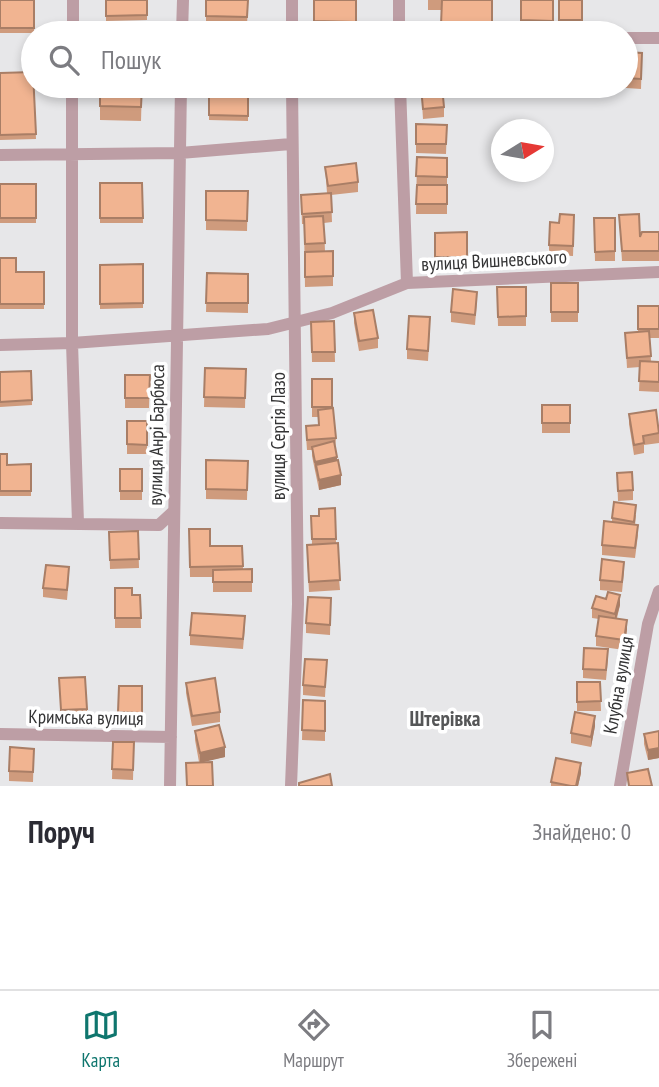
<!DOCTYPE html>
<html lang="uk">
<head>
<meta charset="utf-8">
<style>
	:root { --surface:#fff; --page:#f7f7f7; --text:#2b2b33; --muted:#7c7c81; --line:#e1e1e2; --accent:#0f766e }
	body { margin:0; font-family:"PT Sans Narrow",sans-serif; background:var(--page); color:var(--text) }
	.compass { position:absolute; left:491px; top:119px; width:63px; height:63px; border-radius:50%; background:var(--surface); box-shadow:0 4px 10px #0003; rotate:79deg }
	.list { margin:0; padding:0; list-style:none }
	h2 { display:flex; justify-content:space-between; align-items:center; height:91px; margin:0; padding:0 28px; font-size:30px }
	h2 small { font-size:23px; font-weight:400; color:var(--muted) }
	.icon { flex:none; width:38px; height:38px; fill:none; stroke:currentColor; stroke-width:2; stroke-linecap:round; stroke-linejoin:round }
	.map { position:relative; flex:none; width:659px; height:786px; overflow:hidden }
	.search { position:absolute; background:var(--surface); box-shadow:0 4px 10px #0003; left:21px; right:21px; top:21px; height:77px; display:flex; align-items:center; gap:18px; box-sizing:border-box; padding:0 24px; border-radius:38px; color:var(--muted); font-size:26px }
	.sheet { height:203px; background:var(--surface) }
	nav { display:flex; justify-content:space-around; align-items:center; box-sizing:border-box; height:98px; border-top:2px solid var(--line); background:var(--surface); font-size:19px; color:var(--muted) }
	nav a { display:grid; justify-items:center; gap:4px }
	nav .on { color:var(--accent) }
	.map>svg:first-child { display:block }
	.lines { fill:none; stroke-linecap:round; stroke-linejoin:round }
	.street { stroke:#bd9ea5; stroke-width:12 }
	.wall { fill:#cf9b7d }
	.shaded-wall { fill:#a97e66 }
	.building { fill:#f1b491; stroke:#a97e66; stroke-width:2 }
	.labels { text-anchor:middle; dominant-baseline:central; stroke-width:7; stroke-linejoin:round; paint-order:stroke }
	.street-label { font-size:19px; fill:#333334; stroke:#fff }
	.neighbourhood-label { font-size:21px; font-weight:bold; fill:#555657; stroke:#fff }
</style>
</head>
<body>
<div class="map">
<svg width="659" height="786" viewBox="0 0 659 786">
	<rect width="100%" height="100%" fill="#e7e7e9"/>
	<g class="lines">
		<path class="street" d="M399,0V33
			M73,33V0
			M182,33L183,0
			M292,33V0
			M626,38H659
			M72,86V343L78,523
			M400,86L407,283
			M0,155L180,153L291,144
			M0,345L72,343L268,329L332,313L407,283L659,272
			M0,523L159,525L173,512
			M0,734L171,737
			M170,786L181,86
			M291,786L298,604L292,86
			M620,786L648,624L659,591"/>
	</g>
	<path class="wall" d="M0,0H34V33H0Z
		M106,0H147V20L106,21Z
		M206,0H248L247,27L206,26Z
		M314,0H356V32L314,31Z
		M428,0H492V33H441L442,10H428Z
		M521,0H553V31L521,30Z
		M559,0H582V30H559Z
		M626,52L642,53L641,89L612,87V86H626Z
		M33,72L36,139L0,140V73Z
		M100,86H142L141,121L100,120Z
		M209,86L248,87V121L209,120Z
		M483,86H523V98L483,96Z
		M421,87L444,107V117L423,119Z
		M416,124L447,125L446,154L416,153Z
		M417,157L447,158V214H416Z
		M325,167L358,182V192L331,195L332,222L324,223L325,252L333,251V286L305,287L304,224H302L301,195L327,193Z
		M100,183H142L143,223H100Z
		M0,184H36V223H0Z
		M206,191H248L247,231L206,230Z
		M619,215L640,237L659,232V261H622Z
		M594,218H615V261H595Z
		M574,225L573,256L549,255V245Z
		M467,232V267H435V233Z
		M0,258L16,272H44V309H0Z
		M143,264V308L100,309V265Z
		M207,273L248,274V313L206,312Z
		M551,283H578V322H551Z
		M497,287H526V326H498Z
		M477,301L475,325L451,322V312Z
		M638,306H659V338H650L651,362H659V392L639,391L640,367L627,368L625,333L638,332Z
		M354,313L378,338V348L359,351L354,323Z
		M334,321L335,362H312L311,322Z
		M430,327L428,361L407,359V349Z
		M205,368L246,369L245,408L204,407Z
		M31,371L32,405L0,407V372Z
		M125,375H150L149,408H125Z
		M312,379H332V408L336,438L335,448L341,485L319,490L312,456V450H307L306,436V426L318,425V417H312Z
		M542,405H570V433H542Z
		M629,414L659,428V443L644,445V453L634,455L629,424Z
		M127,421H147V454H127Z
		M0,454L7,465L31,464V496H0Z
		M206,460L248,461L247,500L206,499Z
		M120,469H142V500H120Z
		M617,473L633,490V500L618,501Z
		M335,508L336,543L340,590L309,592L307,555L312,544L311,516H319Z
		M636,515L635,525L638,535L635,558L602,555V545L612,522V518Z
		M189,529L210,546H242L243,569H252V592H213V577H190Z
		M138,531L139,568L110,569L109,532Z
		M624,572L622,592L600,590V580Z
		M69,577L67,600L43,597V588Z
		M115,588L132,595H140L141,628H115Z
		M331,598L330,635L306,633V623Z
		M620,605L617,618L627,629L624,650L596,646V636L599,619L592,618V608Z
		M245,626L243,649L190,645V635Z
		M608,659L606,680L583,678V669Z
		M327,660L325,697L303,695V685Z
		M59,678L87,709V719L61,720Z
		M577,682H600L601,711H577Z
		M186,683L220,712V722L192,726L186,693Z
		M119,686H142V722H118Z
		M303,700L325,701V741L302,740Z
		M595,726L591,747L571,743V733Z
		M195,731L225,757L199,762L195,740Z
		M659,731V758L648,760L644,744V734Z
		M113,742H134L133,780L112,779Z
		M34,749L33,782L9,781V771Z
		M581,773L578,786H551V782Z"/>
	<path class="shaded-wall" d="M337,457V466L316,465L315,472V462Z
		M341,475V485L319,490V480Z
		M620,595V605L615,623V614Z
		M627,620V629L624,650V640Z
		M595,716V726L591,747V737Z
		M225,747V757L200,763V753Z
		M659,748V758L648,760V750Z
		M581,763V773L578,786H576Z"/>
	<path class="building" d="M0,0H34V28H0Z
		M106,0H147V15L106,16Z
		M206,0H248L247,17L206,16Z
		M314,0H356V22L314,21Z
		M442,0H492V26L441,25Z
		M521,0H553V21L521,20Z
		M559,0H582V20H559Z
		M626,52L642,53L641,79L626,78Z
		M33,72L36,134L0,135V73Z
		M100,86H142L141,107L100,106Z
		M209,86L248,87V116L209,115Z
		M431,86H442L444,107L423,109L421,87Z
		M483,86H523V88L483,87Z
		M416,124L447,125L446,144H416Z
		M417,157L447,158V177L416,176Z
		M356,163L358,182L328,186L325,167Z
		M100,183H142L143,218H100Z
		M0,184H36V218H0Z
		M417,185H447V204H416Z
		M206,191H248L247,221L206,220Z
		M331,193L332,212L302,214L301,195Z
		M560,214L574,215L573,246L549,245L550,222L559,223Z
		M639,214L640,237L642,232H659V251H622L619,215Z
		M323,216L325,243L305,244L304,217Z
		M594,218H615V251L595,252Z
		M467,232V257H435V233Z
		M333,251V276L305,277V252Z
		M0,258H16V272H44V304H0Z
		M143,264V303L100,304V265Z
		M207,273L248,274V303H206Z
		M551,283H578V312H551Z
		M497,287H526V316L498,317Z
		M453,289L477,292L475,315L451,312Z
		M638,306H659V329H638Z
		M373,310L378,338L359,341L354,313Z
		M409,316L430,317L428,351L407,349Z
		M334,321L335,352H312L311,322Z
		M649,331L651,356L627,358L625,333Z
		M640,361L659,362V382L639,381Z
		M205,368L246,369L245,398L204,397Z
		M31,371L32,400L0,402V372Z
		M125,375H150L149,398H125Z
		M312,379H332V407H312Z
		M542,405H570V423H542Z
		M333,408L336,438L307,440L306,426L319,425L318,410Z
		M656,410L659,433L643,436L644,443L634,445L629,414Z
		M127,421H147V445L127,444Z
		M334,441L337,457L315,462L312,447Z
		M0,454H7V465L31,464V491H0Z
		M206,460L248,461L247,490L206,489Z
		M338,460L341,475L319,480L316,465Z
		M120,469H142V491H120Z
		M632,472L633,490L618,491L617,473Z
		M614,502L636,505L634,522L612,518Z
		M335,508L336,539H312L311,516H319V509Z
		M604,521L638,525L635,548L602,545Z
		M189,529H210V546H242L243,566L190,567Z
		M138,531L139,559L110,560L109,532Z
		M338,543L340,580L309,582L307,545Z
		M602,559L624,562L622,582L600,580Z
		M46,565L69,567L67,590L43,588Z
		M252,569V582H213V570Z
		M115,588H132V595H140L141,618H115Z
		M608,592L620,595L615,614L592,608L596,596L606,599Z
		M308,597L331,598L330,625L306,623Z
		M192,613L245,616L243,639L190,635Z
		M599,616L627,620L624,640L596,636Z
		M584,648L608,649L606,670L583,669Z
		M305,659L327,660L325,687L303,685Z
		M85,677L87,709L61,710L59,678Z
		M215,678L220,712L192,716L186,683Z
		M577,682H600L601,701L577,702Z
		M119,686H142V713L118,712Z
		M303,700L325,701V731L302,730Z
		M575,712L595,716L591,737L571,733Z
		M219,725L225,747L200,753L195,731Z
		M659,731V748L648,750L644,734Z
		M113,742H134L133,770L112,769Z
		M10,747L34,749L33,772L9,771Z
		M556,758L581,763L576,786H571L551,782Z
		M212,762L213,786H187L186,763Z
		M648,769L652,786H629L627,773Z
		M330,774L332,786H299V783Z"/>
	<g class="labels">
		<g class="street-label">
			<text transform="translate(494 260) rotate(-3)">вулиця Вишневського</text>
			<text transform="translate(156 435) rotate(-89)">вулиця Анрі Барбюса</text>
			<text transform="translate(278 436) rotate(-90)">вулиця Сергія Лазо</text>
			<text transform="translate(618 685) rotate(-80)">Клубна вулиця</text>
			<text transform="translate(86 717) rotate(1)">Кримська вулиця</text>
		</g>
		<g class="neighbourhood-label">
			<text x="445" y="718">Штерiвка</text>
		</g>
	</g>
</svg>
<svg class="compass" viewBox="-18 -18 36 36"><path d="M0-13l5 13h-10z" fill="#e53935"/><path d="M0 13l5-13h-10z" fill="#7c7c81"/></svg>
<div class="search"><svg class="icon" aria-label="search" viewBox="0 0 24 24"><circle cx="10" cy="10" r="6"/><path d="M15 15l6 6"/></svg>Пошук</div>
</div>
<section class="sheet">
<h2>Поруч<small>Знайдено: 0</small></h2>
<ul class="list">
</ul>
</section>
<nav>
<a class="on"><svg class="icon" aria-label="map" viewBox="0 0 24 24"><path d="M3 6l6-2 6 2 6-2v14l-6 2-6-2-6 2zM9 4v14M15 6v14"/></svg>Карта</a>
<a><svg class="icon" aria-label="directions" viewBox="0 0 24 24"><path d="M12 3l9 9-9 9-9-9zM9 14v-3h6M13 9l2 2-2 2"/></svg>Маршрут</a>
<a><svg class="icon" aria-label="saved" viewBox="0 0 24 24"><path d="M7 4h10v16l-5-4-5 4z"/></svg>Збережені</a>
</nav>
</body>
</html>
